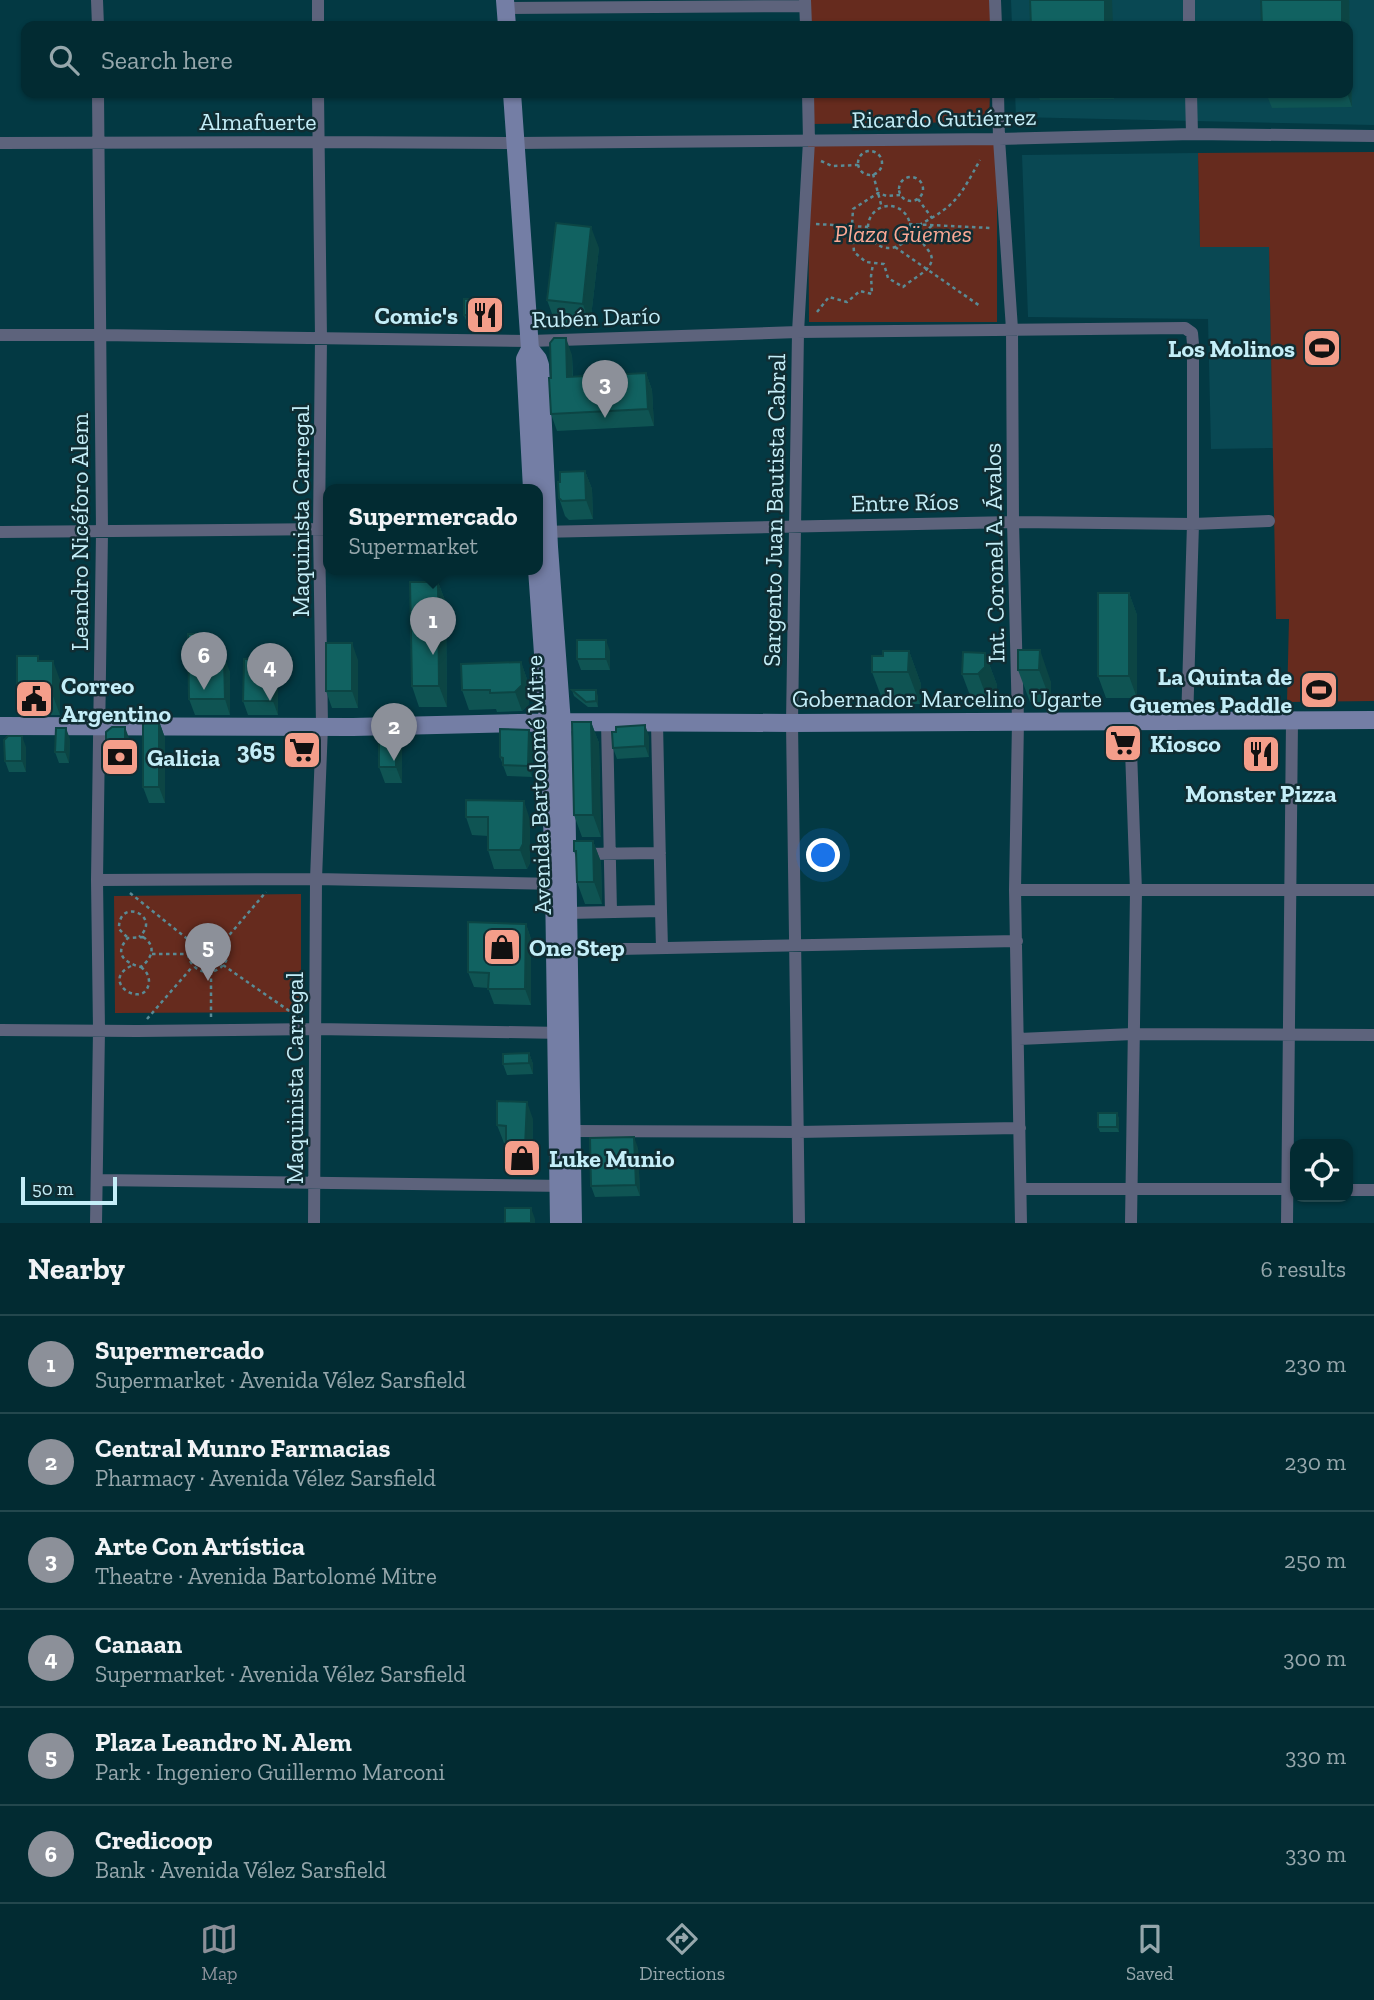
<!DOCTYPE html>
<html lang="en">
<head>
<meta charset="utf-8">
<style>
	:root { --surface:#022b32; --page:#0c333a; --text:#f1f3f6; --muted:#96a7ac; --line:#23474d; --accent:#8c9099 }
	body { margin:0; font-family:"Zilla Slab",serif; background:var(--page); color:var(--text) }
	.controls { position:absolute; right:21px; bottom:21px; display:grid; overflow:hidden; border-radius:14px; box-shadow:0 2px 5px #0004 }
	.controls button { width:63px; height:63px; display:grid; place-items:center; padding:0; border:0; border-bottom:2px solid var(--line); background:var(--surface); color:var(--text); font:35px sans-serif }
	.scale { position:absolute; left:21px; bottom:18px; width:96px; box-sizing:border-box; padding-left:7px; border:4px solid #c4eef8; border-top:0; font-size:19px; line-height:24px; white-space:nowrap; color:#c4eef8; -webkit-text-stroke:5px #102d33; paint-order:stroke }
	.you { position:absolute; left:824px; top:856px; width:24px; height:24px; margin:-18px; border:5px solid #fff; border-radius:50%; background:#1a73e8; box-shadow:0 0 0 10px #1a73e833 }
	.badge { display:grid; place-items:center; width:46px; height:46px; border-radius:50%; background:var(--accent); color:#fff; font-size:23px; font-weight:700 }
	.pin { position:absolute; translate:-50% -58px; filter:drop-shadow(0 2px 4px #0008) }
	.pin::after { content:''; position:absolute; top:37px; width:24px; height:21px; background:inherit; clip-path:polygon(0 0,100% 0,50% 100%) }
	.popup { position:absolute; left:323px; top:484px; width:220px; height:91px; box-sizing:border-box; display:grid; place-content:center; border-radius:14px; background:var(--surface); filter:drop-shadow(0 2px 5px #0005); font-size:23px; white-space:nowrap; color:var(--muted) }
	.popup b { font-size:26px; color:var(--text) }
	.popup::after { content:''; position:absolute; left:50%; top:100%; margin-left:-14px; border:14px solid transparent; border-top-color:var(--surface) }
	.list { margin:0; padding:0; list-style:none }
	h2 { display:flex; justify-content:space-between; align-items:center; height:91px; margin:0; padding:0 28px; font-size:30px }
	h2 small { font-size:23px; font-weight:400; color:var(--muted) }
	.list li { display:grid; grid-template-columns:46px 1fr auto; gap:21px; align-items:center; box-sizing:border-box; height:98px; padding:0 28px; border-top:2px solid var(--line) }
	.list b { display:block; font-size:26px; white-space:nowrap }
	.list p { margin:0; font-size:23px; white-space:nowrap; color:var(--muted) }
	.list em { font-size:23px; font-style:normal; color:var(--muted) }
	.icon { flex:none; width:38px; height:38px; fill:none; stroke:currentColor; stroke-width:2; stroke-linecap:round; stroke-linejoin:round }
	.map { position:relative; flex:none; width:1374px; height:1223px; overflow:hidden }
	.search { position:absolute; background:var(--surface); box-shadow:0 2px 5px #0004; left:21px; right:21px; top:21px; height:77px; display:flex; align-items:center; gap:18px; box-sizing:border-box; padding:0 24px; border-radius:14px; color:var(--muted); font-size:26px }
	.sheet { height:679px; background:var(--surface) }
	nav { display:flex; justify-content:space-around; align-items:center; box-sizing:border-box; height:98px; border-top:2px solid var(--line); background:var(--surface); font-size:19px; color:var(--muted) }
	nav a { display:grid; justify-items:center; gap:4px }
	nav .on { color:var(--accent) }
	.map>svg:first-child { display:block }
	.built { fill:#094853 }
	.green { fill:#662b1e }
	.lines { fill:none; stroke-linecap:round; stroke-linejoin:round }
	.path { stroke:#5a8b95; stroke-width:2.5; stroke-dasharray:3.5 3.5; stroke-linecap:butt }
	.street { stroke:#5d637c; stroke-width:12 }
	.secondary { stroke:#747ea5; stroke-width:18 }
	.wall { fill:#0f5453 }
	.shaded-wall { fill:#0c4544 }
	.building { fill:#116261; stroke:#0c4544; stroke-width:2 }
	.labels { text-anchor:middle; dominant-baseline:central; stroke-width:5; stroke-linejoin:round; paint-order:stroke }
	.street-label { font-size:24px; fill:#c4eef8; stroke:#102d33 }
	.park-label { font-size:24px; font-style:italic; fill:#fca995; stroke:#102d33 }
	.poi-label { font-size:24px; font-weight:bold; fill:#c4eef8; stroke:#102d33; text-anchor:start }
</style>
</head>
<body>
<div class="map">
<svg width="1374" height="1223" viewBox="0 0 1374 1223">
	<rect width="100%" height="100%" fill="#033943"/>
	<path class="built" d="M1011,0H1374V125L1016,117L1015,93H1348V26H1012Z
		M1198,153L1200,247L1269,246L1273,448L1211,449L1208,319L1028,317L1022,155Z"/>
	<path class="green" d="M810,0H994L993,26H811Z
		M811,93H990L989,122L811,124Z
		M808,144H997V322H809Z
		M1374,152V701L1287,702L1289,619H1276L1269,247H1200L1198,153Z
		M301,894V1012L115,1013L114,896Z"/>
	<g class="lines">
		<path class="path" d="M858 163a12 12 0 1 1 24 0a12 12 0 1 1-24 0Z
			M821,161L832,166L858,165
			M873,174L882,208
			M899 189a12 12 0 1 1 24 0a12 12 0 1 1-24 0Z
			M900,195L887,196L878,193L853,209L852,226L854,252L866,262L884,264L888,278L903,287C910,281 921,275 927,269C945,248 904,247 933,225
			M918,199L932,218
			M868 227a21 21 0 1 1 42 0a21 21 0 1 1-42 0Z
			M816,224L868,227
			M909,224L991,228
			M919,225C957,205 960,196 980,160
			M895,247L980,306
			M817,312L829,297L847,302L860,291L872,294L871,276L873,264
			M130,893L190,941
			M188 952a20 20 0 1 1 40 0a20 20 0 1 1-40 0Z
			M127,937L119,929C118,896 163,916 139,937
			M143,937C157,946 152,958 141,967C125,963 113,954 128,938Z
			M225,940L266,892
			M152,954H187
			M223,965L298,1017
			M131,966C98,982 146,1011 149,982C149,975 146,971 141,967
			M211,1017V972
			M147,1019L193,966"/>
		<path class="street" d="M97,0L98,26
			M805,0L806,26
			M995,0L996,26
			M1189,0V26
			M506,8L805,6
			M318,26V0
			M998,93L999,139L1012,329L1013,522L1018,721L1015,890L1021,1223
			M1191,93L1192,134
			M0,143L317,142L515,143L999,139L1192,134L1374,136
			M0,335H100L530,341L798,332L1185,328L1192,333L1193,344V524L1187,722
			M0,532L328,529
			M538,532L1013,522L1193,524L1269,521
			M607,722L611,912
			M1130,722L1136,891L1131,1223
			M582,854L660,853
			M97,880L316,879L559,884
			M1015,890H1374
			M661,911L662,948
			M567,913L661,911L657,723
			M569,950L1017,941
			M0,1030L137,1031L316,1029L563,1033
			M1019,1039L1133,1034L1374,1035
			M573,1131L798,1132L1020,1128
			M97,1180L566,1186
			M1021,1189H1294
			M1348,1190H1374
			M96,1223L99,1030L97,880L102,532L98,93
			M314,1223L316,879L322,726L319,529L321,338L318,93
			M799,1223L792,723L798,332L809,141L808,93
			M1287,1223L1292,721"/>
		<path class="secondary" d="M505,0L507,26
			M512,93L530,349L525,359L532,489
			M530,349L538,359L540,365L549,547L566,778L573,1223
			M537,569L550,752L554,884L559,1223
			M0,726L353,727L562,722L792,723L1374,720"/>
	</g>
	<path class="wall" d="M1261,0H1349L1352,107L1272,108L1266,93H1348V26Z
		M1037,93H1114V99L1040,100Z
		M599,248L590,326L555,322L547,300Z
		M498,299L502,310V321L499,326H468L464,315Z
		M572,355L573,376L646,373L652,390L654,426L557,431L551,414V378Z
		M585,471L592,489L593,519L569,520L565,516L559,498Z
		M438,582L446,603L447,707H419L412,686Z
		M1129,593L1137,615V698H1106L1098,676Z
		M213,648H215L218,656L230,672V715H195L189,699Z
		M1018,650L1051,682V702H1030L1018,670Z
		M610,651V670H581L577,659Z
		M909,651L921,684L920,704H884L872,672L883,656Z
		M985,653L997,685V699L990,706H974L962,674Z
		M358,660V708H332L326,691Z
		M40,661L60,680V715H24L17,696Z
		M521,662L528,682L529,704L522,711L497,712L496,709L469,710L462,690Z
		M278,672V715H248L243,701Z
		M572,690L598,696V707H588L574,696Z
		M159,721L165,738V803H149L143,787Z
		M591,722L599,743L601,837H582L574,815Z
		M649,736V757L617,759L613,748Z
		M129,738V770H110L106,759Z
		M70,739L69,763H59L55,752Z
		M402,739V783H385L379,767Z
		M533,741L532,777L507,776L500,757Z
		M26,747V772H9L5,761Z
		M466,800L530,820V863L527,869H494L488,850V836L472,835L466,817Z
		M593,841L601,862L602,904H585L577,882L576,857L574,851Z
		M526,924L531,939V1005L494,1004L488,988L474,987L468,972Z
		M529,1053L533,1064V1074L507,1075L503,1064Z
		M1117,1113L1119,1119V1132H1100L1098,1127Z
		M533,1119L532,1165L525,1172L513,1171L506,1154V1143H504L497,1125Z
		M638,1148L640,1196L595,1197L591,1186Z"/>
	<path class="shaded-wall" d="M1105,0H1112L1113,26H1105Z
		M1342,0H1349L1352,107L1347,93H1348V26H1342Z
		M591,227L599,248L590,326L583,304Z
		M498,299L502,310V321L499,326L495,315Z
		M566,338L572,355L573,394L567,377Z
		M646,373L652,390L654,426L648,409Z
		M585,471L592,489L593,519L586,500Z
		M438,582L446,603L447,707L439,686Z
		M1129,593L1137,615V698L1129,676Z
		M207,634L213,650L208,648Z
		M606,640L610,651V670L606,659Z
		M352,643L358,660V708L352,691Z
		M1040,650L1051,682V702L1039,670Z
		M909,651L921,684L920,704L908,672Z
		M985,653L997,685V699L990,706L978,674Z
		M224,656L230,672V715L225,699Z
		M273,658L278,672V715L273,701Z
		M53,661L60,680V715L53,696Z
		M521,662L528,682L529,704L522,711L515,692Z
		M596,690L598,696V707L596,701Z
		M159,721L165,738V803L159,787Z
		M591,722L599,743L601,837L593,815Z
		M396,723L402,739V783L396,767Z
		M645,725L649,736V757L645,746Z
		M125,727L129,738V770L125,759Z
		M66,728L70,739L69,763L65,752Z
		M529,730L533,741L532,777L528,766Z
		M22,736L26,747V772L22,761Z
		M524,801L530,820V863L527,869L520,850Z
		M593,841L601,862L602,904L594,882Z
		M526,924L531,939V1005L525,989Z
		M529,1053L533,1064V1074L529,1063Z
		M527,1102L533,1119L532,1165L525,1172L519,1154Z
		M1117,1113L1119,1119V1132L1117,1127Z
		M634,1137L638,1148L640,1196L636,1185Z
		M531,1208L535,1219V1223H531Z"/>
	<path class="building" d="M1030,0H1105V26H1031Z
		M1261,0H1342V26H1262Z
		M556,223L591,227L583,304L547,300Z
		M464,299H498V310L495,315H464Z
		M554,338H566L567,377L646,373L648,409L551,414L549,378H551L550,343Z
		M585,471L586,500L562,501L559,498L558,482H560V472Z
		M410,582H438L439,686H412Z
		M1098,593H1129V676H1098Z
		M188,634H207L208,648H215V656H224L225,699H189Z
		M577,640H606V659H577Z
		M326,643H352V691H326Z
		M1018,650H1040L1039,670H1018Z
		M883,651H909L908,672H872V656H883Z
		M963,652L985,653V667L978,674H962Z
		M17,656H38V661H53V696H17Z
		M273,658V701H243L244,659Z
		M521,662L522,685L515,692L490,693V690H462L461,664Z
		M572,690H596V701L586,702Z
		M143,721H159V787H143Z
		M572,722H591L593,815H574Z
		M379,723H396V767H379Z
		M645,725V746L613,748L612,732H616V727Z
		M112,727H125V759H106V732Z
		M56,728H66L65,752H55Z
		M500,729L529,730L528,766L503,765V758L500,757Z
		M8,736H22V761H5L4,740Z
		M466,800L524,801L523,844L520,850H488V817H466Z
		M574,841H593L594,882H577L576,851H574Z
		M468,922L526,924L525,989H488L489,973L468,972Z
		M529,1053V1063L503,1064V1054Z
		M497,1101L527,1102L525,1147L519,1154H506V1126L497,1125Z
		M1098,1113H1117V1127H1098Z
		M634,1137L636,1185L591,1186L590,1138Z
		M505,1208H531V1223H505Z"/>
	<defs>
		<symbol id="restaurant-square" viewBox="-11 -11 22 22"><rect x="-9" y="-9" width="18" height="18" rx="4" fill="#f49e8a" stroke="#102d33"/><path d="M-5-6h1v4h1v-4h1v4h1v-4h1v5L-1.5 .5V6h-2V.5L-5-1ZM5-6V6H3V1.5H1.5Q1.5-4 5-6Z" fill="#111"/></symbol>
		<symbol id="stadium-square" viewBox="-11 -11 22 22"><rect x="-9" y="-9" width="18" height="18" rx="4" fill="#f49e8a" stroke="#102d33"/><path d="M0-5a6.5 5 0 1 0 0 10a6.5 5 0 1 0 0-10ZM-3.5-1.8h7v3.6h-7Z" fill="#111"/></symbol>
		<symbol id="civic-square" viewBox="-11 -11 22 22"><rect x="-9" y="-9" width="18" height="18" rx="4" fill="#f49e8a" stroke="#102d33"/><path d="M-.6-6.5H3V-4.5H.6V-3L4-1V1h2V6H-6V1h2V-1L-.6-3ZM-1.2 2.5V6h2.4V2.5Z" fill="#111"/></symbol>
		<symbol id="supermarket-square" viewBox="-11 -11 22 22"><rect x="-9" y="-9" width="18" height="18" rx="4" fill="#f49e8a" stroke="#102d33"/><path d="M-6-5.5h2.5l.6 2H6L4.5 2H-2.5L-4.4-4H-6ZM-1.5 3.2a1.3 1.3 0 1 0 .1 0ZM3 3.2a1.3 1.3 0 1 0 .1 0Z" fill="#111"/></symbol>
		<symbol id="bank-square" viewBox="-11 -11 22 22"><rect x="-9" y="-9" width="18" height="18" rx="4" fill="#f49e8a" stroke="#102d33"/><path d="M-6-4H6V4H-6ZM0-2.3a2.3 2.3 0 1 0 0 4.6a2.3 2.3 0 1 0 0-4.6Z" fill="#111"/></symbol>
		<symbol id="shop-square" viewBox="-11 -11 22 22"><rect x="-9" y="-9" width="18" height="18" rx="4" fill="#f49e8a" stroke="#102d33"/><path d="M-5-2.5h2.3a2.7 3.5 0 0 1 5.4 0H5L5.5 6h-11ZM-1.5-2.5h3a1.5 2.3 0 0 0-3 0Z" fill="#111"/></symbol>
	</defs>
	<g fill-rule="evenodd">
		<use href="#restaurant-square" x="463" y="293" width="44" height="44"/>
		<use href="#stadium-square" x="1300" y="326" width="44" height="44"/>
		<use href="#stadium-square" x="1297" y="668" width="44" height="44"/>
		<use href="#civic-square" x="12" y="677" width="44" height="44"/>
		<use href="#supermarket-square" x="1101" y="721" width="44" height="44"/>
		<use href="#supermarket-square" x="280" y="728" width="44" height="44"/>
		<use href="#restaurant-square" x="1239" y="732" width="44" height="44"/>
		<use href="#bank-square" x="98" y="735" width="44" height="44"/>
		<use href="#shop-square" x="480" y="925" width="44" height="44"/>
		<use href="#shop-square" x="500" y="1136" width="44" height="44"/>
	</g>
	<g class="labels">
		<g class="street-label">
			<text transform="translate(944 118) rotate(-1)">Ricardo Gutiérrez</text>
			<text x="258" y="121">Almafuerte</text>
			<text transform="translate(596 317) rotate(-2)">Rubén Darío</text>
			<text transform="translate(905 502) rotate(-1)">Entre Ríos</text>
			<text transform="translate(774 510) rotate(-89)">Sargento Juan Bautista Cabral</text>
			<text transform="translate(300 511) rotate(-90)">Maquinista Carregal</text>
			<text transform="translate(79 532) rotate(-90)">Leandro Nicéforo Alem</text>
			<text transform="translate(994 553) rotate(-91)">Int. Coronel A. Ávalos</text>
			<text x="947" y="698">Gobernador Marcelino Ugarte</text>
			<text transform="translate(538 785) rotate(-92)">Avenida Bartolomé Mitre</text>
			<text transform="translate(294 1078) rotate(-90)">Maquinista Carregal</text>
		</g>
		<g class="park-label">
			<text x="903" y="233">Plaza Güemes</text>
		</g>
		<g class="poi-label">
			<text x="458" y="315" text-anchor="end">Comic's</text>
			<text x="1295" y="348" text-anchor="end">Los Molinos</text>
			<text x="1292" y="676" text-anchor="end">La Quinta de<tspan x="1292" dy="28">Guemes Paddle</tspan></text>
			<text x="61" y="685">Correo<tspan x="61" dy="28">Argentino</tspan></text>
			<text x="1150" y="743">Kiosco</text>
			<text x="275" y="750" text-anchor="end">365</text>
			<text x="147" y="757">Galicia</text>
			<text x="1261" y="793" text-anchor="middle">Monster Pizza</text>
			<text x="529" y="947">One Step</text>
			<text x="549" y="1158">Luke Munio</text>
		</g>
	</g>
</svg>
<div class="controls">
<button><svg class="icon" aria-label="locate" viewBox="0 0 24 24"><circle cx="12" cy="12" r="6"/><path d="M12 2v4M12 18v4M2 12h4M18 12h4"/></svg></button>
</div>
<div class="scale">50 m</div>
<div class="you"></div>
<div class="pin badge" style="left:433px;top:655px">1</div>
<div class="popup"><b>Supermercado</b>Supermarket</div>
<div class="pin badge" style="left:394px;top:761px">2</div>
<div class="pin badge" style="left:605px;top:418px">3</div>
<div class="pin badge" style="left:270px;top:701px">4</div>
<div class="pin badge" style="left:208px;top:981px">5</div>
<div class="pin badge" style="left:204px;top:690px">6</div>
<div class="search"><svg class="icon" aria-label="search" viewBox="0 0 24 24"><circle cx="10" cy="10" r="6"/><path d="M15 15l6 6"/></svg>Search here</div>
</div>
<section class="sheet">
<h2>Nearby<small>6 results</small></h2>
<ul class="list">
<li><span class="badge">1</span><div><b>Supermercado</b><p>Supermarket · Avenida Vélez Sarsfield</p></div><em>230 m</em></li>
<li><span class="badge">2</span><div><b>Central Munro Farmacias</b><p>Pharmacy · Avenida Vélez Sarsfield</p></div><em>230 m</em></li>
<li><span class="badge">3</span><div><b>Arte Con Artística</b><p>Theatre · Avenida Bartolomé Mitre</p></div><em>250 m</em></li>
<li><span class="badge">4</span><div><b>Canaan</b><p>Supermarket · Avenida Vélez Sarsfield</p></div><em>300 m</em></li>
<li><span class="badge">5</span><div><b>Plaza Leandro N. Alem</b><p>Park · Ingeniero Guillermo Marconi</p></div><em>330 m</em></li>
<li><span class="badge">6</span><div><b>Credicoop</b><p>Bank · Avenida Vélez Sarsfield</p></div><em>330 m</em></li>
</ul>
</section>
<nav>
<a class="on"><svg class="icon" aria-label="map" viewBox="0 0 24 24"><path d="M3 6l6-2 6 2 6-2v14l-6 2-6-2-6 2zM9 4v14M15 6v14"/></svg>Map</a>
<a><svg class="icon" aria-label="directions" viewBox="0 0 24 24"><path d="M12 3l9 9-9 9-9-9zM9 14v-3h6M13 9l2 2-2 2"/></svg>Directions</a>
<a><svg class="icon" aria-label="saved" viewBox="0 0 24 24"><path d="M7 4h10v16l-5-4-5 4z"/></svg>Saved</a>
</nav>
</body>
</html>
